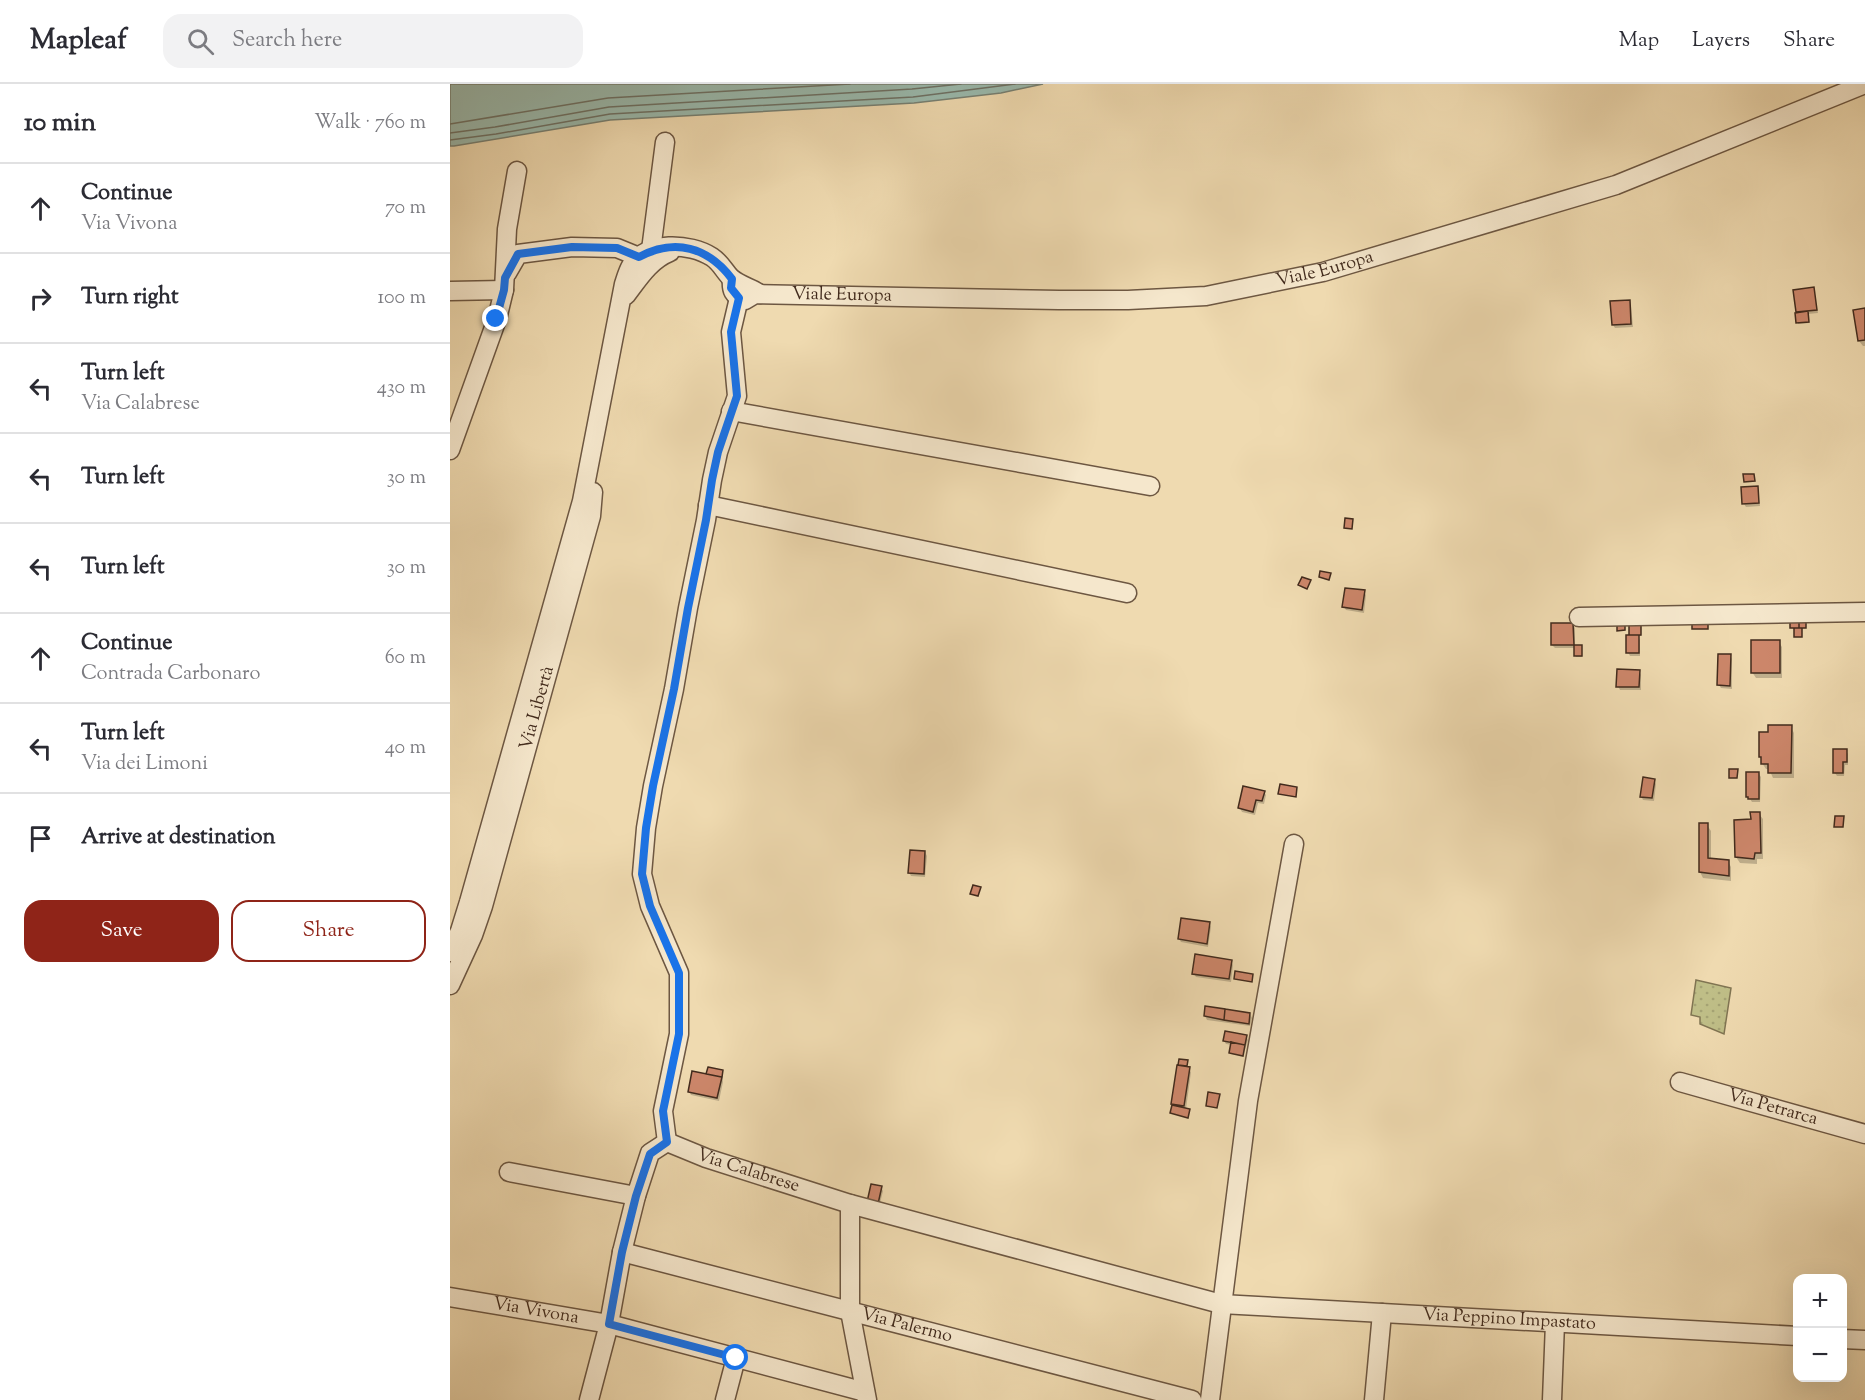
<!DOCTYPE html>
<html lang="en">
<head>
<meta charset="utf-8">
<style>
	:root { --surface:#fff; --page:#f2f2f3; --text:#2b2b33; --muted:#7c7c81; --line:#e1e1e2; --accent:#8f2418 }
	body { margin:0; font-family:"Sorts Mill Goudy",serif; background:var(--page); color:var(--text) }
	.controls { position:absolute; right:18px; bottom:18px; display:grid; overflow:hidden; border-radius:12px; box-shadow:0 6px 24px #0002 }
	.controls button { width:54px; height:54px; display:grid; place-items:center; padding:0; border:0; border-bottom:2px solid var(--line); background:var(--surface); color:var(--text); font:30px sans-serif }
	.stop { position:absolute; width:18px; height:18px; margin:-14px; border:4px solid #1a73e8; border-radius:50%; background:#fff }
	.stop.end { background:#1a73e8; border-color:#fff; box-shadow:0 2px 6px #0008 }
	.list { margin:0; padding:0; list-style:none }
	h2 { display:flex; justify-content:space-between; align-items:center; height:78px; margin:0; padding:0 24px; font-size:26px }
	h2 small { font-size:20px; font-weight:400; color:var(--muted) }
	.list li { display:grid; grid-template-columns:39px 1fr auto; gap:18px; align-items:center; box-sizing:border-box; height:90px; padding:0 24px; border-top:2px solid var(--line) }
	.list b { display:block; font-size:22px; white-space:nowrap }
	.list p { margin:0; font-size:20px; white-space:nowrap; color:var(--muted) }
	.list em { font-size:20px; font-style:normal; color:var(--muted) }
	.actions { display:flex; gap:12px; padding:18px 24px }
	.actions a { flex:1; padding:14px 0; border:2px solid var(--accent); border-radius:18px; text-align:center; font-size:21px; color:var(--accent) }
	.actions .main { background:var(--accent); color:#fff }
	.icon { flex:none; width:33px; height:33px; fill:none; stroke:currentColor; stroke-width:2; stroke-linecap:round; stroke-linejoin:round }
	.map { position:relative; flex:none; width:1415px; height:1316px; overflow:hidden }
	header { display:flex; align-items:center; gap:36px; box-sizing:border-box; height:84px; padding:0 30px; background:var(--surface); border-bottom:2px solid var(--line) }
	header strong { font-size:28px }
	nav { display:flex; gap:33px; margin-inline-start:auto; font-size:21px }
	.search { width:420px; height:54px; background:var(--page); display:flex; align-items:center; gap:15px; box-sizing:border-box; padding:0 21px; border-radius:18px; color:var(--muted); font-size:22px }
	main { display:flex }
	aside { flex:1; background:var(--surface) }
	.map>svg:first-child { display:block }
	.grass { fill:url(#grass-dots); stroke:#807452; stroke-width:1.5 }
	.water { fill:#9abaae; stroke:#778174; stroke-width:1.5 }
	.shadow { fill:#0003 }
	.lines { fill:none; stroke-linecap:round; stroke-linejoin:round }
	.shore { stroke:#6e7266; stroke-width:1.5 }
	.building { fill:#cc866a; stroke:#422b1d; stroke-width:1.5 }
	.minor-casing { stroke:#6d5742; stroke-width:21 }
	.minor { stroke:#f5e7cc; stroke-width:18 }
	.route { stroke:#1a73e8; stroke-width:8 }
	.labels { text-anchor:middle; dominant-baseline:central; stroke-width:5; stroke-linejoin:round; paint-order:stroke }
	.street-label { font-size:18px; fill:#422b1d; stroke:#f5e7cc }
</style>
</head>
<body>
<header>
<strong>Mapleaf</strong>
<div class="search"><svg class="icon" aria-label="search" viewBox="0 0 24 24"><circle cx="10" cy="10" r="6"/><path d="M15 15l6 6"/></svg>Search here</div>
<nav><a>Map</a><a>Layers</a><a>Share</a></nav>
</header>
<main>
<aside>
<h2>10 min<small>Walk · 760 m</small></h2>
<ul class="list">
<li><svg class="icon" aria-label="ahead" viewBox="0 0 24 24"><path d="M12 20V5M6 11l6-6 6 6"/></svg><div><b>Continue</b><p>Via Vivona</p></div><em>70 m</em></li>
<li><svg class="icon" aria-label="right" viewBox="0 0 24 24"><path d="M7 20v-9h11M14 6l5 5-5 5"/></svg><div><b>Turn right</b></div><em>100 m</em></li>
<li><svg class="icon" aria-label="left" viewBox="0 0 24 24"><path d="M17 20v-9H6M10 6l-5 5 5 5"/></svg><div><b>Turn left</b><p>Via Calabrese</p></div><em>430 m</em></li>
<li><svg class="icon" aria-label="left" viewBox="0 0 24 24"><path d="M17 20v-9H6M10 6l-5 5 5 5"/></svg><div><b>Turn left</b></div><em>30 m</em></li>
<li><svg class="icon" aria-label="left" viewBox="0 0 24 24"><path d="M17 20v-9H6M10 6l-5 5 5 5"/></svg><div><b>Turn left</b></div><em>30 m</em></li>
<li><svg class="icon" aria-label="ahead" viewBox="0 0 24 24"><path d="M12 20V5M6 11l6-6 6 6"/></svg><div><b>Continue</b><p>Contrada Carbonaro</p></div><em>60 m</em></li>
<li><svg class="icon" aria-label="left" viewBox="0 0 24 24"><path d="M17 20v-9H6M10 6l-5 5 5 5"/></svg><div><b>Turn left</b><p>Via dei Limoni</p></div><em>40 m</em></li>
<li><svg class="icon" aria-label="arrive" viewBox="0 0 24 24"><path d="M6 21V4h12l-3 4 3 4H6"/></svg><div><b>Arrive at destination</b></div></li>
</ul>
<div class="actions"><a class="main">Save</a><a>Share</a></div>
</aside>
<div class="map">
<svg width="1415" height="1316" viewBox="0 0 1415 1316">
	<defs>
		<pattern id="grass-dots" width="8" height="8" patternUnits="userSpaceOnUse" patternTransform="scale(1.5)"><rect width="8" height="8" fill="#bfbe87"/><path d="M2 2h.1M6 6h.1" fill="none" stroke="#a5a374" stroke-width="1.8" stroke-linecap="round"/></pattern>
	</defs>
	<rect width="100%" height="100%" fill="#efdab0"/>
	<filter id="stains"><feTurbulence type="fractalNoise" baseFrequency=".00333" numOctaves="4"/><feColorMatrix values="0 0 0 0 .2 0 0 0 0 .09 0 0 0 0 .02 0 0 0 .5 -.17"/></filter>
	<radialGradient id="worn" r=".72"><stop offset=".6" stop-color="#630" stop-opacity="0"/><stop offset="1" stop-color="#630" stop-opacity=".3"/></radialGradient>
	<path class="grass" d="M1246,896L1281,904L1274,950L1250,940V933L1241,931Z"/>
	<path class="water" d="M0,0H593L551,9L464,19L160,36L4,62H0Z"/>
	<path class="shadow" d="M1363,205L1368,229L1358,230L1359,239L1348,240V228Z
		M1179,217L1181,221L1183,243L1165,244L1163,241Z
		M1415,225V262H1413L1409,257Z
		M1307,403L1310,422L1296,423L1294,420Z
		M914,508L916,511L914,529L896,526L894,523Z
		M1191,539V552H1188L1190,556V572H1180L1178,568Z
		M1123,541L1125,544V562L1132,564V573H1126L1125,564H1105L1102,561Z
		M1329,558L1332,563V594H1306L1302,588Z
		M1280,571L1282,575V605L1271,604L1269,601Z
		M1189,587L1191,591V606H1170L1168,602Z
		M1341,643L1344,649V694H1323L1319,685H1316L1312,679L1310,672L1320,649Z
		M1396,667L1398,670V681H1395L1394,692H1387L1385,689Z
		M1309,690L1311,693L1310,718H1302L1298,712Z
		M1204,696L1206,700L1204,717L1193,716L1191,712Z
		M814,708L816,711L814,720L808,719L805,731L792,728L790,724Z
		M1309,730L1313,735V775H1307V780L1290,779L1286,773L1302,737Z
		M1257,741L1261,747V776L1278,777L1281,783V797L1253,794L1250,788Z
		M475,768L477,772L475,793L461,792L459,788Z
		M759,839L761,843L758,863L731,858L729,855Z
		M781,877L783,881L781,898L746,893L744,890Z
		M800,930L802,934L800,942L757,936L755,932Z
		M796,952L798,956L793,972L781,970L782,961L776,960L774,957Z
		M730,977L737,979V984L741,988L736,1025L740,1027L738,1034L722,1029Z
		M272,988L273,998L269,1017L241,1011L239,1007Z
		M431,1103L433,1107L429,1123L420,1121Z"/>
	<g class="lines">
		<path class="shore" d="M0,40L158,14L400,0
			M0,49L45,43L159,23L462,5L511,0
			M0,56L46,50L160,30L463,13L565,0"/>
	</g>
	<path class="building" d="M1364,203L1367,226L1346,228L1343,206Z
		M1180,216L1181,240L1162,241L1160,217Z
		M1415,224V256L1408,257L1403,226Z
		M1358,227L1359,238L1346,239L1345,229Z
		M1293,390H1304L1305,397L1294,398Z
		M1308,402L1309,419L1292,420L1291,403Z
		M895,434L903,435L902,445L894,444Z
		M870,487L881,489L879,496L869,493Z
		M852,493L861,496L857,505L848,501Z
		M895,504L915,506L912,526L892,523Z
		M1340,533H1349V544H1340Z
		M1349,533H1356V544H1349Z
		M1179,536H1191V551H1179Z
		M1242,536H1258V545H1242Z
		M1101,539H1123L1124,561H1101Z
		M1167,540H1175V546L1167,547Z
		M1344,544H1352V553H1344Z
		M1176,551H1189V569H1176Z
		M1301,556H1330V589H1301Z
		M1124,561H1132V572H1124Z
		M1268,570H1281L1280,602L1267,601Z
		M1167,585L1190,586L1189,603H1166Z
		M1318,641H1342L1341,689H1318V680H1311V673H1309V648H1318Z
		M1383,665H1397V678H1393V689H1383Z
		M1279,685H1288L1287,694H1279Z
		M1296,688H1309V715H1298V713H1296Z
		M1193,693L1205,695L1202,714L1190,713Z
		M830,700L847,703L846,713L828,710Z
		M793,702L815,707L812,717L806,716L803,728L788,724Z
		M1300,728H1310L1311,769H1305L1304,775L1285,773L1284,736L1301,735Z
		M1385,732H1394L1393,743H1384Z
		M1249,739H1258V774L1279,776V792L1249,788Z
		M460,766L475,767L474,790L458,789Z
		M523,801L531,803L528,812L520,810Z
		M731,834L760,838L757,860L728,855Z
		M745,870L782,876L779,895L742,890Z
		M785,887L803,890L802,898L784,895Z
		M755,922L775,925L774,936L754,932Z
		M775,925L800,929L799,940L774,936Z
		M775,947L797,951L795,961L773,957Z
		M781,958L795,961L793,972L779,969Z
		M729,975L738,976L737,982L728,981Z
		M727,981L740,983L734,1022L721,1020Z
		M258,983L273,986L272,993L256,990Z
		M242,987L272,993L267,1014L238,1008Z
		M758,1008L770,1010L767,1024L756,1022Z
		M722,1021L740,1025L738,1034L720,1029Z
		M421,1100L432,1102L428,1120L417,1118Z"/>
	<g class="lines">
		<defs>
			<g id="minor">
				<path d="M201,166L215,58"/>
				<path d="M57,189L68,170L122,163L167,164L189,173"/>
				<path id="s1" d="M282,195C281,206 283,212 295,216L305,210L609,216H678L756,212L873,188L1166,101L1415,0"/>
				<path d="M0,207L54,206"/>
				<path d="M176,211C189,194 200,176 220,168"/>
				<path d="M281,327L700,402"/>
				<path d="M0,366L47,235L54,206L57,145L67,87"/>
				<path d="M258,421L677,509"/>
				<path d="M1129,533L1415,528"/>
				<path d="M0,868L10,847L19,818L132,417L174,200C176,194 178,187 181,182C196,156 240,159 262,173C271,179 274,187 281,194C289,201 301,204 310,210"/>
				<path id="s2" d="M0,901L23,851L33,822L141,432L143,408"/>
				<path id="s3" d="M1230,998L1415,1050"/>
				<path id="s4" d="M217,1058L256,1074L400,1120L771,1220L1348,1252"/>
				<path d="M217,1058L213,1027L229,950V889L200,822L192,790L196,744L203,702L224,605L238,524L256,436L262,396L268,368L287,312L281,248L289,214"/>
				<path d="M59,1088L186,1112"/>
				<path d="M400,1120V1227L417,1316"/>
				<path id="s5" d="M172,1168L742,1316"/>
				<path id="s6" d="M0,1213L159,1240L415,1308"/>
				<path d="M1392,1255L1415,1256"/>
				<path d="M139,1316L159,1240L172,1168L186,1112L200,1069L217,1058"/>
				<path d="M275,1316L286,1274"/>
				<path d="M760,1316L798,1017L844,760"/>
				<path d="M924,1316L932,1229"/>
				<path d="M1102,1316L1105,1239"/>
			</g>
		</defs>
		<use href="#minor" class="minor-casing"/>
		<use href="#minor" class="minor"/>
	</g>
	<g class="lines">
		<path class="route" d="M46,235L54,206L55,194L68,170L122,163L167,164L189,173C225,154 258,163 282,195L281,204L289,214L281,248L287,312L268,368L262,396L256,436L238,524L224,605L203,702L196,744L192,790L200,822L229,889V950L213,1027L217,1058L200,1070L186,1112L172,1168L159,1240L286,1274"/>
	</g>
	<g class="labels">
		<g class="street-label">
			<text stroke="none"><textPath href="#s1" startOffset="612">Viale Europa</textPath></text>
			<text stroke="none"><textPath href="#s1" startOffset="126">Viale Europa</textPath></text>
			<text stroke="none"><textPath href="#s2" startOffset="291">Via Libertà</textPath></text>
			<text stroke="none"><textPath href="#s3" startOffset="96">Via Petrarca</textPath></text>
			<text stroke="none"><textPath href="#s4" startOffset="86">Via Calabrese</textPath></text>
			<text stroke="none"><textPath href="#s6" startOffset="87">Via Vivona</textPath></text>
			<text stroke="none"><textPath href="#s4" startOffset="866">Via Peppino Impastato</textPath></text>
			<text stroke="none"><textPath href="#s5" startOffset="294">Via Palermo</textPath></text>
		</g>
	</g>
	<rect width="100%" height="100%" filter="url(#stains)"/>
	<rect width="100%" height="100%" fill="url(#worn)"/>
</svg>
<div class="controls">
<button>+</button>
<button>−</button>
</div>
<div class="stop" style="left:286px;top:1274px"></div>
<div class="stop end" style="left:46px;top:235px"></div>
</div>
</main>
</body>
</html>
